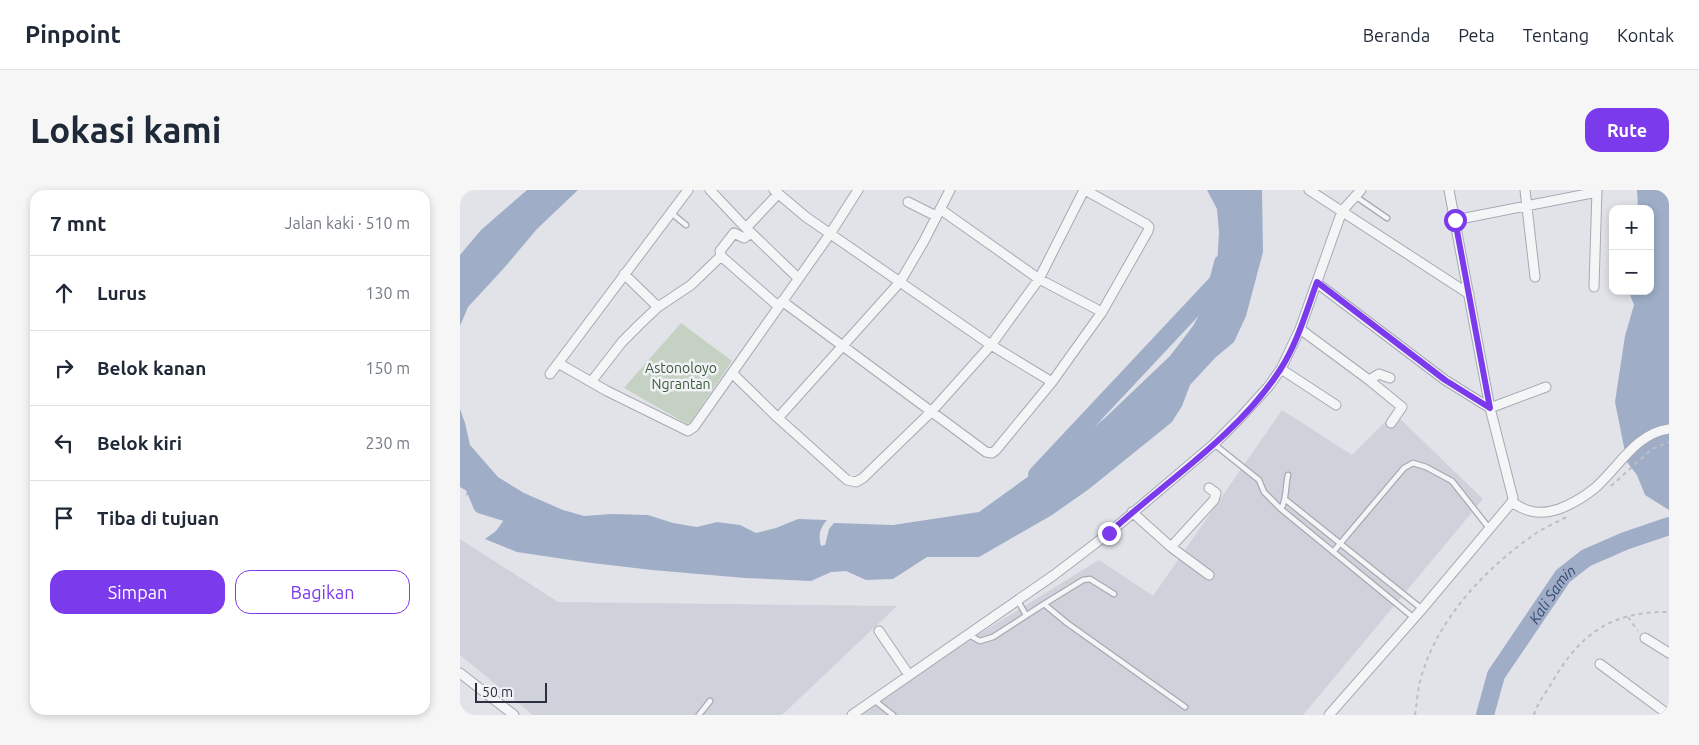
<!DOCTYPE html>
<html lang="id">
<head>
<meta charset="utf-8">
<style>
	:root { --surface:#fff; --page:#f6f6f7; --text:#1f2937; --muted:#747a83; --line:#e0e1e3; --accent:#7c3aed }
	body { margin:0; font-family:Ubuntu,sans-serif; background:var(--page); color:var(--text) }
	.controls { position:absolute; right:15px; top:15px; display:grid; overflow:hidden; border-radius:10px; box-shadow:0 2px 8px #0003 }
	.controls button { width:45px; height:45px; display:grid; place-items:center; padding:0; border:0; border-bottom:1px solid var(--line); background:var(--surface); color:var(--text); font:25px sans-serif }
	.scale { position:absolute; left:15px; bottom:12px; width:72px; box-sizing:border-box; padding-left:5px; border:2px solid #2b2f40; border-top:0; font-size:14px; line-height:18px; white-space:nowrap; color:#2b2f40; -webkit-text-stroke:4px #f1f2f6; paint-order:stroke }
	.stop { position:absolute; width:15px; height:15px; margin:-11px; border:4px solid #7c3aed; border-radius:50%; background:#fff }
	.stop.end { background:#7c3aed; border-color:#fff; box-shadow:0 1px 5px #0008 }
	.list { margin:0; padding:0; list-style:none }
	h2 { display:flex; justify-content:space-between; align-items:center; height:65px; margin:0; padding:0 20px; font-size:21px }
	h2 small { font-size:16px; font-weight:400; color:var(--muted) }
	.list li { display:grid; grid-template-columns:32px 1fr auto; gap:15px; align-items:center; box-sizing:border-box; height:75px; padding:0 20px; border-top:1px solid var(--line) }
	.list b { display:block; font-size:19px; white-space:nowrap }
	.list em { font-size:16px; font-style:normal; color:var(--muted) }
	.actions { display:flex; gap:10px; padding:15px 20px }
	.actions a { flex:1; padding:11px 0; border:1px solid var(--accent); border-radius:15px; text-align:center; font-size:18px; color:var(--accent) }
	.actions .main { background:var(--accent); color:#fff }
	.icon { flex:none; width:28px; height:28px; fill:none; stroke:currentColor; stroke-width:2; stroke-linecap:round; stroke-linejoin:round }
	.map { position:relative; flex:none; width:1209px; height:525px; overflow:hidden; border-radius:15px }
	header { display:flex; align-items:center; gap:30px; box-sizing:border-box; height:70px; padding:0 25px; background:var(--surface); border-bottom:1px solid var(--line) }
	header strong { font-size:24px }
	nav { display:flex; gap:28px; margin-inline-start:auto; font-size:18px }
	.intro { display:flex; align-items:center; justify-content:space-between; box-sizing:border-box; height:120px; padding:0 30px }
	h1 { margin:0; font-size:35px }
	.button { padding:12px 22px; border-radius:15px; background:var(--accent); color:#fff; font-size:18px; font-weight:700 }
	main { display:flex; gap:30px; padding:0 30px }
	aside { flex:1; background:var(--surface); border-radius:15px; box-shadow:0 2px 8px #0003 }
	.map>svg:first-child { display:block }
	.built { fill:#cfd2db }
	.green { fill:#c5d2c3 }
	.water { fill:#9fadc7 }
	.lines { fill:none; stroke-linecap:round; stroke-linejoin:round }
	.river { stroke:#9fadc7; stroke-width:18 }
	.lane-casing { stroke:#a7a9b3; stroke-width:7 }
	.street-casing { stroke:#a7a9b3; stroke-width:11 }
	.path { stroke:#bcbec4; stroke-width:2; stroke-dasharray:4 4; stroke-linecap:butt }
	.lane { stroke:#f4f5f7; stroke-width:4.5 }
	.street { stroke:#f4f5f7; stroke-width:9 }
	.route { stroke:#7c3aed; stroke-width:6 }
	.labels { text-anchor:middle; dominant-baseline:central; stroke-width:5; stroke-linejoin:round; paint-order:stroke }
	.park-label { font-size:14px; fill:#3b5a39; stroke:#f1f2f6 }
	.water-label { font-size:15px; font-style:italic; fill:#374971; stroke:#f1f2f6 }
</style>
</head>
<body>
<header>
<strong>Pinpoint</strong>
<nav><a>Beranda</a><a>Peta</a><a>Tentang</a><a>Kontak</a></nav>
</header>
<div class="intro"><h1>Lokasi kami</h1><a class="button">Rute</a></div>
<main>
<aside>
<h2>7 mnt<small>Jalan kaki · 510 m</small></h2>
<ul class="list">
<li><svg class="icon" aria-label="ahead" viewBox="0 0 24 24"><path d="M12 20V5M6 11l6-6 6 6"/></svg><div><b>Lurus</b></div><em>130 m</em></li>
<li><svg class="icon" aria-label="right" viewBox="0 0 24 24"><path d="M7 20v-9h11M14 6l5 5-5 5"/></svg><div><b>Belok kanan</b></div><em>150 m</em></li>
<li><svg class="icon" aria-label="left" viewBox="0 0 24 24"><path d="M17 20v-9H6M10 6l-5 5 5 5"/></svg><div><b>Belok kiri</b></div><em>230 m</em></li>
<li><svg class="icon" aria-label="arrive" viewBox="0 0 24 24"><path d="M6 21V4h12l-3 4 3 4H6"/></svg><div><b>Tiba di tujuan</b></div></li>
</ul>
<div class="actions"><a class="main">Simpan</a><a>Bagikan</a></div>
</aside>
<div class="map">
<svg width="1209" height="525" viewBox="0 0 1209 525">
	<rect width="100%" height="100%" fill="#e1e3e9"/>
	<path class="built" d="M822,220L892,265L934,223L1023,309L843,525H388L639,370L693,406Z
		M0,349L98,412L437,416L322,525H73L0,465Z"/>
	<path class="green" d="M221,133L272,171L230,233L227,234L164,198Z"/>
	<path class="water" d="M67,0H118L77,39L44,78L8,117L0,136V65L21,40Z
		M747,0H802L803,62L786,126L774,152L756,167L730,195L722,216L712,232L629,299L592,325L519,367H467L433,389L406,390L386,381L371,382L351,391L285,388L192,380L124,372L57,362L25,349L36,341L44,330C39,324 32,321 26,316L25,312L21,308L20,302L11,301L6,306L7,301L0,297V219L5,233L10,255L38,287L64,303L103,320L124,326L152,324L188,325L213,333L237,337L257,332L280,335L296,343L316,338L338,329L367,330C360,338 358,345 361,356L365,355L369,339L374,333L433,335L519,322L619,250L646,227L710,166L733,136L756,94L759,42L757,19Z
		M1177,0H1209V320L1185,305L1177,285L1167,272L1155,212L1165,146L1174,115L1170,105V101H1190V19H1178Z"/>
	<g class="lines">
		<g class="river">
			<path d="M0,263L22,315L48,323"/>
			<path d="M577,285L758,92L763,73"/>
			<path id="s1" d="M1025,525L1036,485L1103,386L1126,368L1165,351L1209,336"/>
		</g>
		<defs>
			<path id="lane" d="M895,6L927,28
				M210,22L226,35
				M754,254L799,290L804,302L821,319L954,428
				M826,310L962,419
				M821,319C827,309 825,297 828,285
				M873,362L944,278L953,273L966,277L992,291L1029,338
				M654,404L630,389L623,390L584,414L607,433L725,517
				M558,411L566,425
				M509,445L520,451L533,447L584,414
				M414,510L433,525
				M239,525L250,511"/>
			<path id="street" d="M250,0L282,34L338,88
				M314,0L346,27L531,155L592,192
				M398,0L370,44L272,183L318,228L387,290L396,292L403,288L472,221L531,155L579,89L624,0
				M849,0L1009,104
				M1065,0L1075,87
				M448,12L476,26
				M480,19L579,89L642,122
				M995,30L1137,2
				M286,38L318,4
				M291,43L284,48L274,43L260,61L261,66L318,116
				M164,84L198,117
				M857,93L985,190L1030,218L1086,197
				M1134,97L1137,0
				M322,111L526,262L532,263L536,260L592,192L642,122L688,41L689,37L686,34L625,0
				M840,139L909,190L919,184L930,188
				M98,173L147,201L228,241L234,237L272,183
				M821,179L876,215
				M90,184L228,0
				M909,190L942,217L931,233
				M131,192L162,152L181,133L198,117L231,95L261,66
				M318,228L440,92L464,51L490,0
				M1052,312C1067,323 1081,325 1099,319C1112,314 1124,307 1135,298C1158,278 1176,243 1209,239
				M672,322L711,357L749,385
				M711,357L754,310L756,303L749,298
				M419,441L449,485
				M1185,448L1209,463
				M1140,474L1209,525
				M0,483L54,525
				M392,525L594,385L649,343L754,254L779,229L808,197L821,179L840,139L882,21L901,0
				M869,525L962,419L1052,312L1053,308L1030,218L989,0"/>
		</defs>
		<use href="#lane" class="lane-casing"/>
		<use href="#street" class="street-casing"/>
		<path class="path" d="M1151,296L1192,259L1209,252
			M1168,427L1178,441
			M955,525C957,511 958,497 962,484C980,426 1026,378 1075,344C1085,337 1098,332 1108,326
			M1074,525C1077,514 1085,504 1091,494C1119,445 1150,421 1209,422"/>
		<use href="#lane" class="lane"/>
		<use href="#street" class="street"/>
	</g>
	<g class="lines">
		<path class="route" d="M649,343C706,291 777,246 820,180C837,154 846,122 857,92L985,190L1030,218L995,30"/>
	</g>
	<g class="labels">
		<g class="park-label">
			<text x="221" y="178">Astonoloyo<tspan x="221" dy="16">Ngrantan</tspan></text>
		</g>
		<g class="water-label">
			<text stroke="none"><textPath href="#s1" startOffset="140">Kali Samin</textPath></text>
		</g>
	</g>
</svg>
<div class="controls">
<button>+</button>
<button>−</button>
</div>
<div class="scale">50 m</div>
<div class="stop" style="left:995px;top:30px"></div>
<div class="stop end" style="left:649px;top:343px"></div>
</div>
</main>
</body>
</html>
